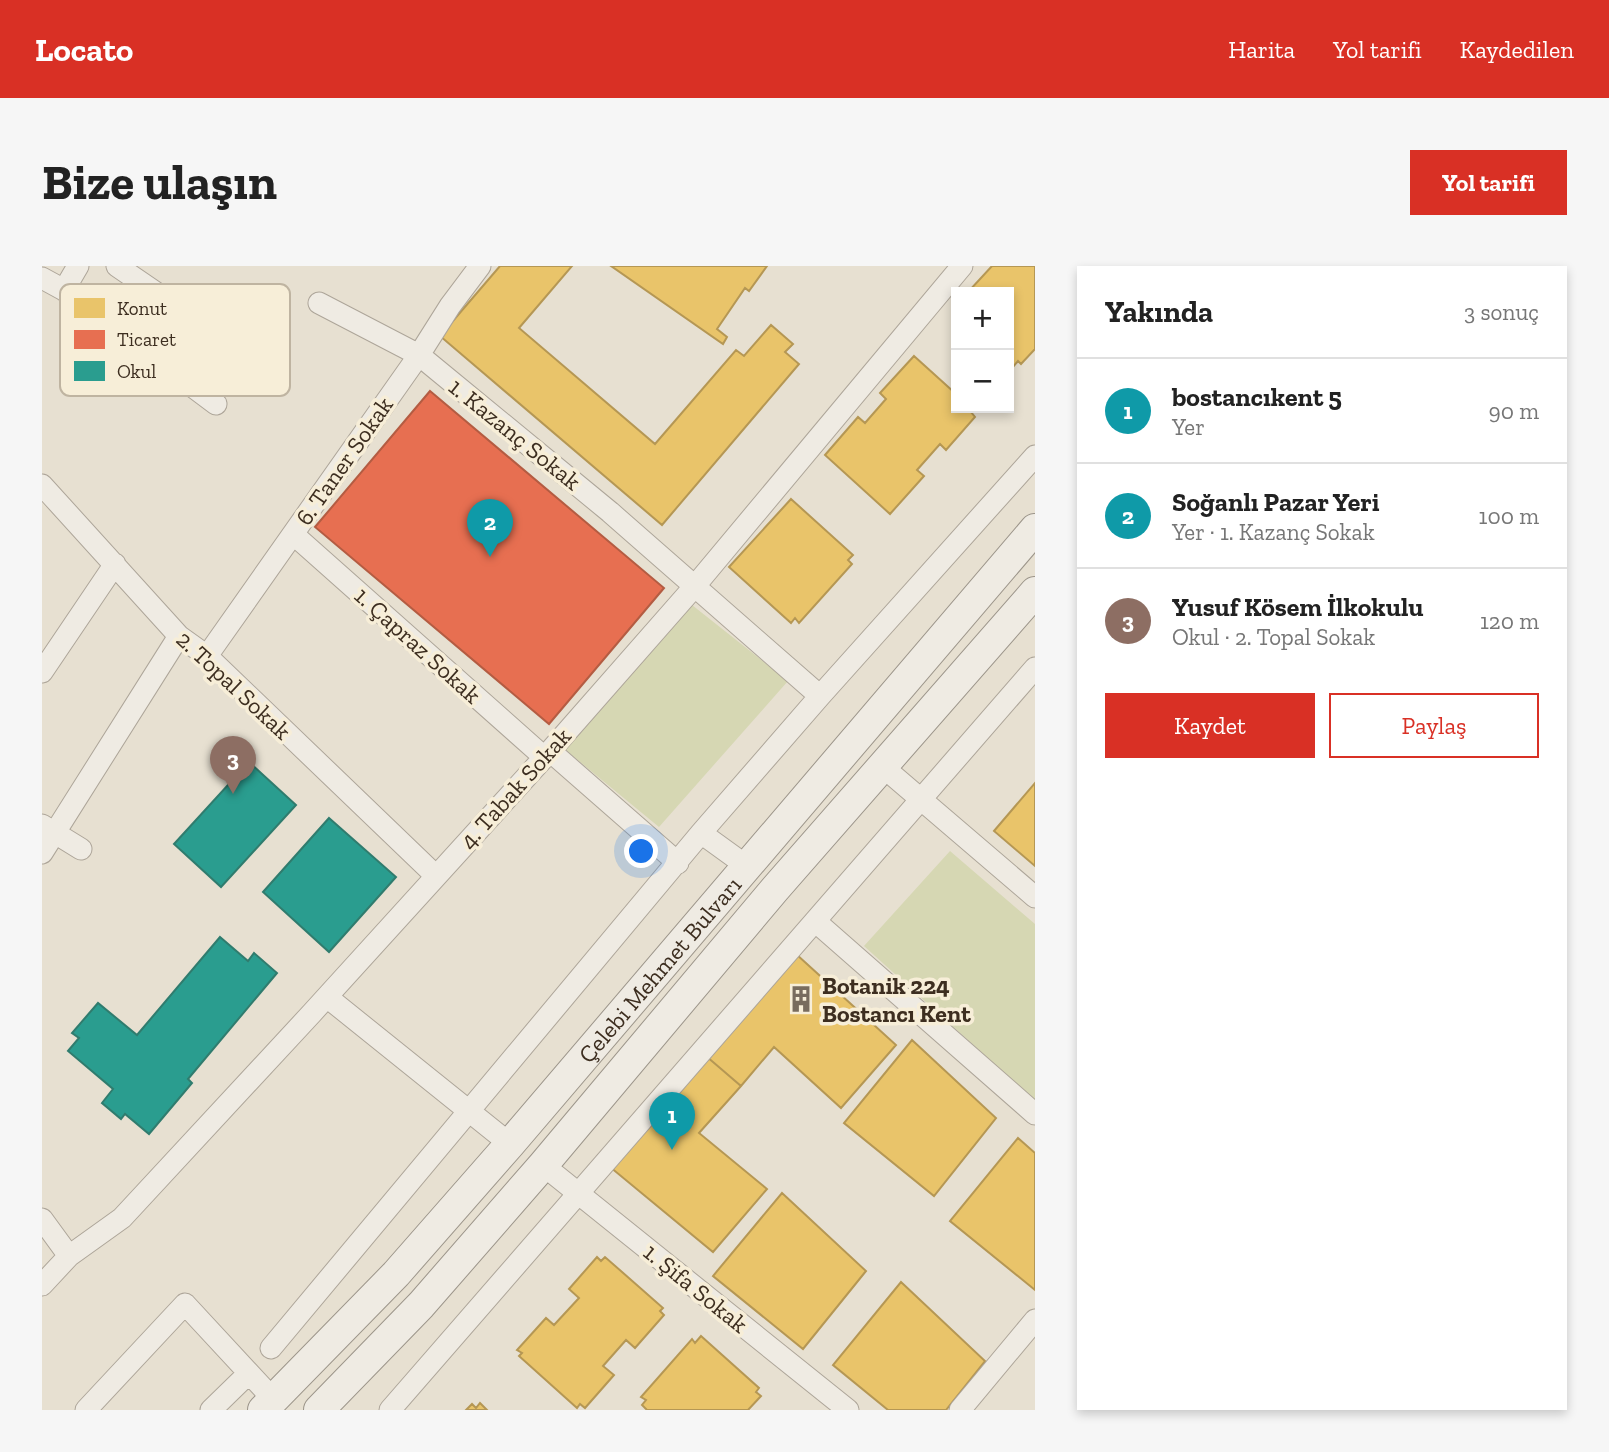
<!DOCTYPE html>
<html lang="tr">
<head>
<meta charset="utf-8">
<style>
	:root { --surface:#fff; --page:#f6f6f6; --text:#222; --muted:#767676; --line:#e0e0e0; --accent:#d93025 }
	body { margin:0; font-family:"Zilla Slab",serif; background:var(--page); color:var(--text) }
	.controls { position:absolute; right:21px; top:21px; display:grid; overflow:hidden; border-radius:0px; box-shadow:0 4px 10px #0003 }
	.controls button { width:63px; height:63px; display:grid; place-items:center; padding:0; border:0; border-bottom:2px solid var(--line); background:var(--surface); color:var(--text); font:35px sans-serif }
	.you { position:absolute; left:600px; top:586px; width:24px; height:24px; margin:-18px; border:5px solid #fff; border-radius:50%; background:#1a73e8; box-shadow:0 0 0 10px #1a73e833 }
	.badge { display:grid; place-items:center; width:46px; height:46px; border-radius:50%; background:var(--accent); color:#fff; font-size:23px; font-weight:700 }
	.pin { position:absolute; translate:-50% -58px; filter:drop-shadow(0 2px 4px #0008) }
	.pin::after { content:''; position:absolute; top:37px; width:24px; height:21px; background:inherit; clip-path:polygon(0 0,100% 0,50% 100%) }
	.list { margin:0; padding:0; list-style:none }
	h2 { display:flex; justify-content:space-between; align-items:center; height:91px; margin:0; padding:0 28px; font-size:30px }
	h2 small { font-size:23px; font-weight:400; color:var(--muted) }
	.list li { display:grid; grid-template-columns:46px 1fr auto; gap:21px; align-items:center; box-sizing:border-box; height:105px; padding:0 28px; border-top:2px solid var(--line) }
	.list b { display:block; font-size:26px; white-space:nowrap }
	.list p { margin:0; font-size:23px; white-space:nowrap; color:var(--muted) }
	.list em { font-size:23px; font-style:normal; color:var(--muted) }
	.actions { display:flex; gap:14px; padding:21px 28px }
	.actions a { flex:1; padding:16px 0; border:2px solid var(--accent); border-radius:0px; text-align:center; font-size:24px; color:var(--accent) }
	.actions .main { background:var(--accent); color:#fff }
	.map { position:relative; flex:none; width:993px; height:1144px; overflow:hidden; border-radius:0px }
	header { display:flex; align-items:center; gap:42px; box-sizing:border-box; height:98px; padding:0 35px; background:var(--accent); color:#fff }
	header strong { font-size:33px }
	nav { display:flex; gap:38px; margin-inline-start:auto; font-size:24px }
	.intro { display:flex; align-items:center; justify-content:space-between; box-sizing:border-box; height:168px; padding:0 42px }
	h1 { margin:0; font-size:49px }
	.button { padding:18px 32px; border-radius:0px; background:var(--accent); color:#fff; font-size:24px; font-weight:700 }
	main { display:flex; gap:42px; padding:0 42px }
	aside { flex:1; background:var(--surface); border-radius:0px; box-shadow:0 4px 10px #0003 }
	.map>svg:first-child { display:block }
	.green { fill:#d6d7b3 }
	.homes { fill:#e9c46a; stroke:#b59754; stroke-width:2 }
	.shops { fill:#e76f51; stroke:#b45c42; stroke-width:2 }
	.schools { fill:#2a9d8f; stroke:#307c6e; stroke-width:2 }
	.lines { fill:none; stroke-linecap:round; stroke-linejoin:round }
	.minor-casing { stroke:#ada599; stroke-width:23 }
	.secondary-casing { stroke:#9c958a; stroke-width:32 }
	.minor { stroke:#efebe3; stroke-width:21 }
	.secondary { stroke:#efebe3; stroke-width:30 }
	.labels { text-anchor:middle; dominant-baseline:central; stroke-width:7; stroke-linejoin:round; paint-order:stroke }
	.street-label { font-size:24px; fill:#3d2e20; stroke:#f7eed8 }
	.poi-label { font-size:24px; font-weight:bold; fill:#3d2e20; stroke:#f7eed8; text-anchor:start }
	.key { fill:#f7eed8; stroke:#bfb4a1; stroke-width:2 }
	.key-label { font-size:19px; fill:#3d2e20 }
</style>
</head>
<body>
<header>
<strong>Locato</strong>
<nav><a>Harita</a><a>Yol tarifi</a><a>Kaydedilen</a></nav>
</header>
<div class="intro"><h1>Bize ulaşın</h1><a class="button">Yol tarifi</a></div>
<main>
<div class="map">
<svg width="993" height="1144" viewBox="0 0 993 1144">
	<rect width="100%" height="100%" fill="#e7e0d1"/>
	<path class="green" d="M650,339L746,415L617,561L521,482Z
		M908,585L993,658V835L822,680Z"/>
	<path class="homes" d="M458,0H530L477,62L613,178L694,84L702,90L729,59L751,78L743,86L757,98L620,259L398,70Z
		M569,0H725L707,25L703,22L675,63L685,71L681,78Z
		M950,0H993V83L979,98L976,95L971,101L967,96V26H926Z
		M872,90L914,128V142H930L932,143L929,146L933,151L904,184L898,178L875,204L882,210L848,248L783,189L816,151L823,157L844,133L838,127Z
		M749,233L811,289L806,294L810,298L757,357L753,352L749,357L687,301Z
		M993,517V600L952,565Z
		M754,688L854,779L799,842L732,781L699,820L664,790Z
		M870,774L954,852L892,930L802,857Z
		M664,790L699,820L657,867L725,923L671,986L568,901Z
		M976,872L993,887V1024L908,955Z
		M740,927L824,1005L761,1083L671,1010Z
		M555,991L559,995L563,991L621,1042L618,1045L622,1049L593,1082L584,1074L561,1100L572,1109L543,1142L538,1138L535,1142L477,1090L480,1087L475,1084L504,1052L512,1059L537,1032L527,1023Z
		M859,1016L943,1095L904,1144H846L791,1099Z
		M659,1070L717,1122L714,1126L719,1130L706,1144H605L600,1139L604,1134L599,1131L650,1073L653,1077Z
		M438,1137L445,1144H424L430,1138L434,1142Z"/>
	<path class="shops" d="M388,125L622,322L507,458L273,261Z"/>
	<path class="schools" d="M207,496L254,539L179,621L132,578Z
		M287,552L354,611L287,686L221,626Z
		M178,671L206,695L212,687L235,707L146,813L150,817L107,868L83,848L79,853L60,837L71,823L26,785L37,772L30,767L56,737L95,769Z"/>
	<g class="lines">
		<defs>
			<path id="minor" d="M75,0L145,48
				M0,12L22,24L174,138
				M22,24L36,0
				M277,37L377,89L568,246L778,430
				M0,219L137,370L165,390L394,610
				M251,268L502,491
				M165,390L377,89L408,40L438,0
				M0,406L73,298
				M508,485L636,597
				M840,500L993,631
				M0,559L39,583
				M659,567L706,601
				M0,587L137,370
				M773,655L993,848
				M285,731L468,878
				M501,899L806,1144
				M0,953L27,990
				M0,1019L27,990L80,952L270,747L508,485L652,321L920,0
				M229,1082L659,567L778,430L993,190
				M44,1144L143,1038L231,1133
				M169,1144L207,1107
				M348,1144L993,402
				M918,1144L993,1054"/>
			<g id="secondary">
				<path id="s1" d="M221,1144L354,1008L468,878L993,263"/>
				<path d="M277,1144L379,1039L501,899L733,623L993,326"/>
			</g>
		</defs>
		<use href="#minor" class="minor-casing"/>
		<use href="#secondary" class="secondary-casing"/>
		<use href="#minor" class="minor"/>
		<use href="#secondary" class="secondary"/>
	</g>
	<defs>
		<symbol id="building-bare" viewBox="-9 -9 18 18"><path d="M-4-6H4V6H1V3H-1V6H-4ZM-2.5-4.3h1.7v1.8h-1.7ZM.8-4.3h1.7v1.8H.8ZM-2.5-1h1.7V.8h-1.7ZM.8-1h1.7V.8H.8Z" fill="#786c5e" stroke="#f7eed8" stroke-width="2.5" paint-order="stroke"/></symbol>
	</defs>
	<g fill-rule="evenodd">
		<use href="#building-bare" x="740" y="714" width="38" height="38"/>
	</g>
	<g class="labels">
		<g class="street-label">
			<text transform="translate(473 168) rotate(39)">1. Kazanç Sokak</text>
			<text transform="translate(302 195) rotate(-55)">6. Taner Sokak</text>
			<text transform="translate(376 379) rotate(42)">1. Çapraz Sokak</text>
			<text transform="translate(192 419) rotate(43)">2. Topal Sokak</text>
			<text transform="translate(473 522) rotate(-48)">4. Tabak Sokak</text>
			<text stroke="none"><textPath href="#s1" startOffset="593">Çelebi Mehmet Bulvarı</textPath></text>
			<text transform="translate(654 1022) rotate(39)">1. Şifa Sokak</text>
		</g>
		<g class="poi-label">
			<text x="780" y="719">Botanik 224<tspan x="780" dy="28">Bostancı Kent</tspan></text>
		</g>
	</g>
	<rect x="18" y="18" width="230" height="112" rx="10" class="key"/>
	<rect x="32" y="32" width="31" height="20" fill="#e9c46a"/>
	<rect x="32" y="64" width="31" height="19" fill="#e76f51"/>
	<rect x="32" y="95" width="31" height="20" fill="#2a9d8f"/>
	<g class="key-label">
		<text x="75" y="49">Konut</text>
		<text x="75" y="80">Ticaret</text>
		<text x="75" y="112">Okul</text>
	</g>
</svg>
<div class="controls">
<button>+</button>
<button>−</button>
</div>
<div class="you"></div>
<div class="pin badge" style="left:630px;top:884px;background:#0f9aa8">1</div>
<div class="pin badge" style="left:448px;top:291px;background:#0f9aa8">2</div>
<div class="pin badge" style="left:191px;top:528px;background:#8d6e63">3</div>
</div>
<aside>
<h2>Yakında<small>3 sonuç</small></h2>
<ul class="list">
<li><span class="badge" style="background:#0f9aa8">1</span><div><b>bostancıkent 5</b><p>Yer</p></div><em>90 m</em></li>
<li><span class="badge" style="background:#0f9aa8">2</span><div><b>Soğanlı Pazar Yeri</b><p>Yer · 1. Kazanç Sokak</p></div><em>100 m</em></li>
<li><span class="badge" style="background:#8d6e63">3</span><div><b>Yusuf Kösem İlkokulu</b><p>Okul · 2. Topal Sokak</p></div><em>120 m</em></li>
</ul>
<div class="actions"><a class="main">Kaydet</a><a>Paylaş</a></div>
</aside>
</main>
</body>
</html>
